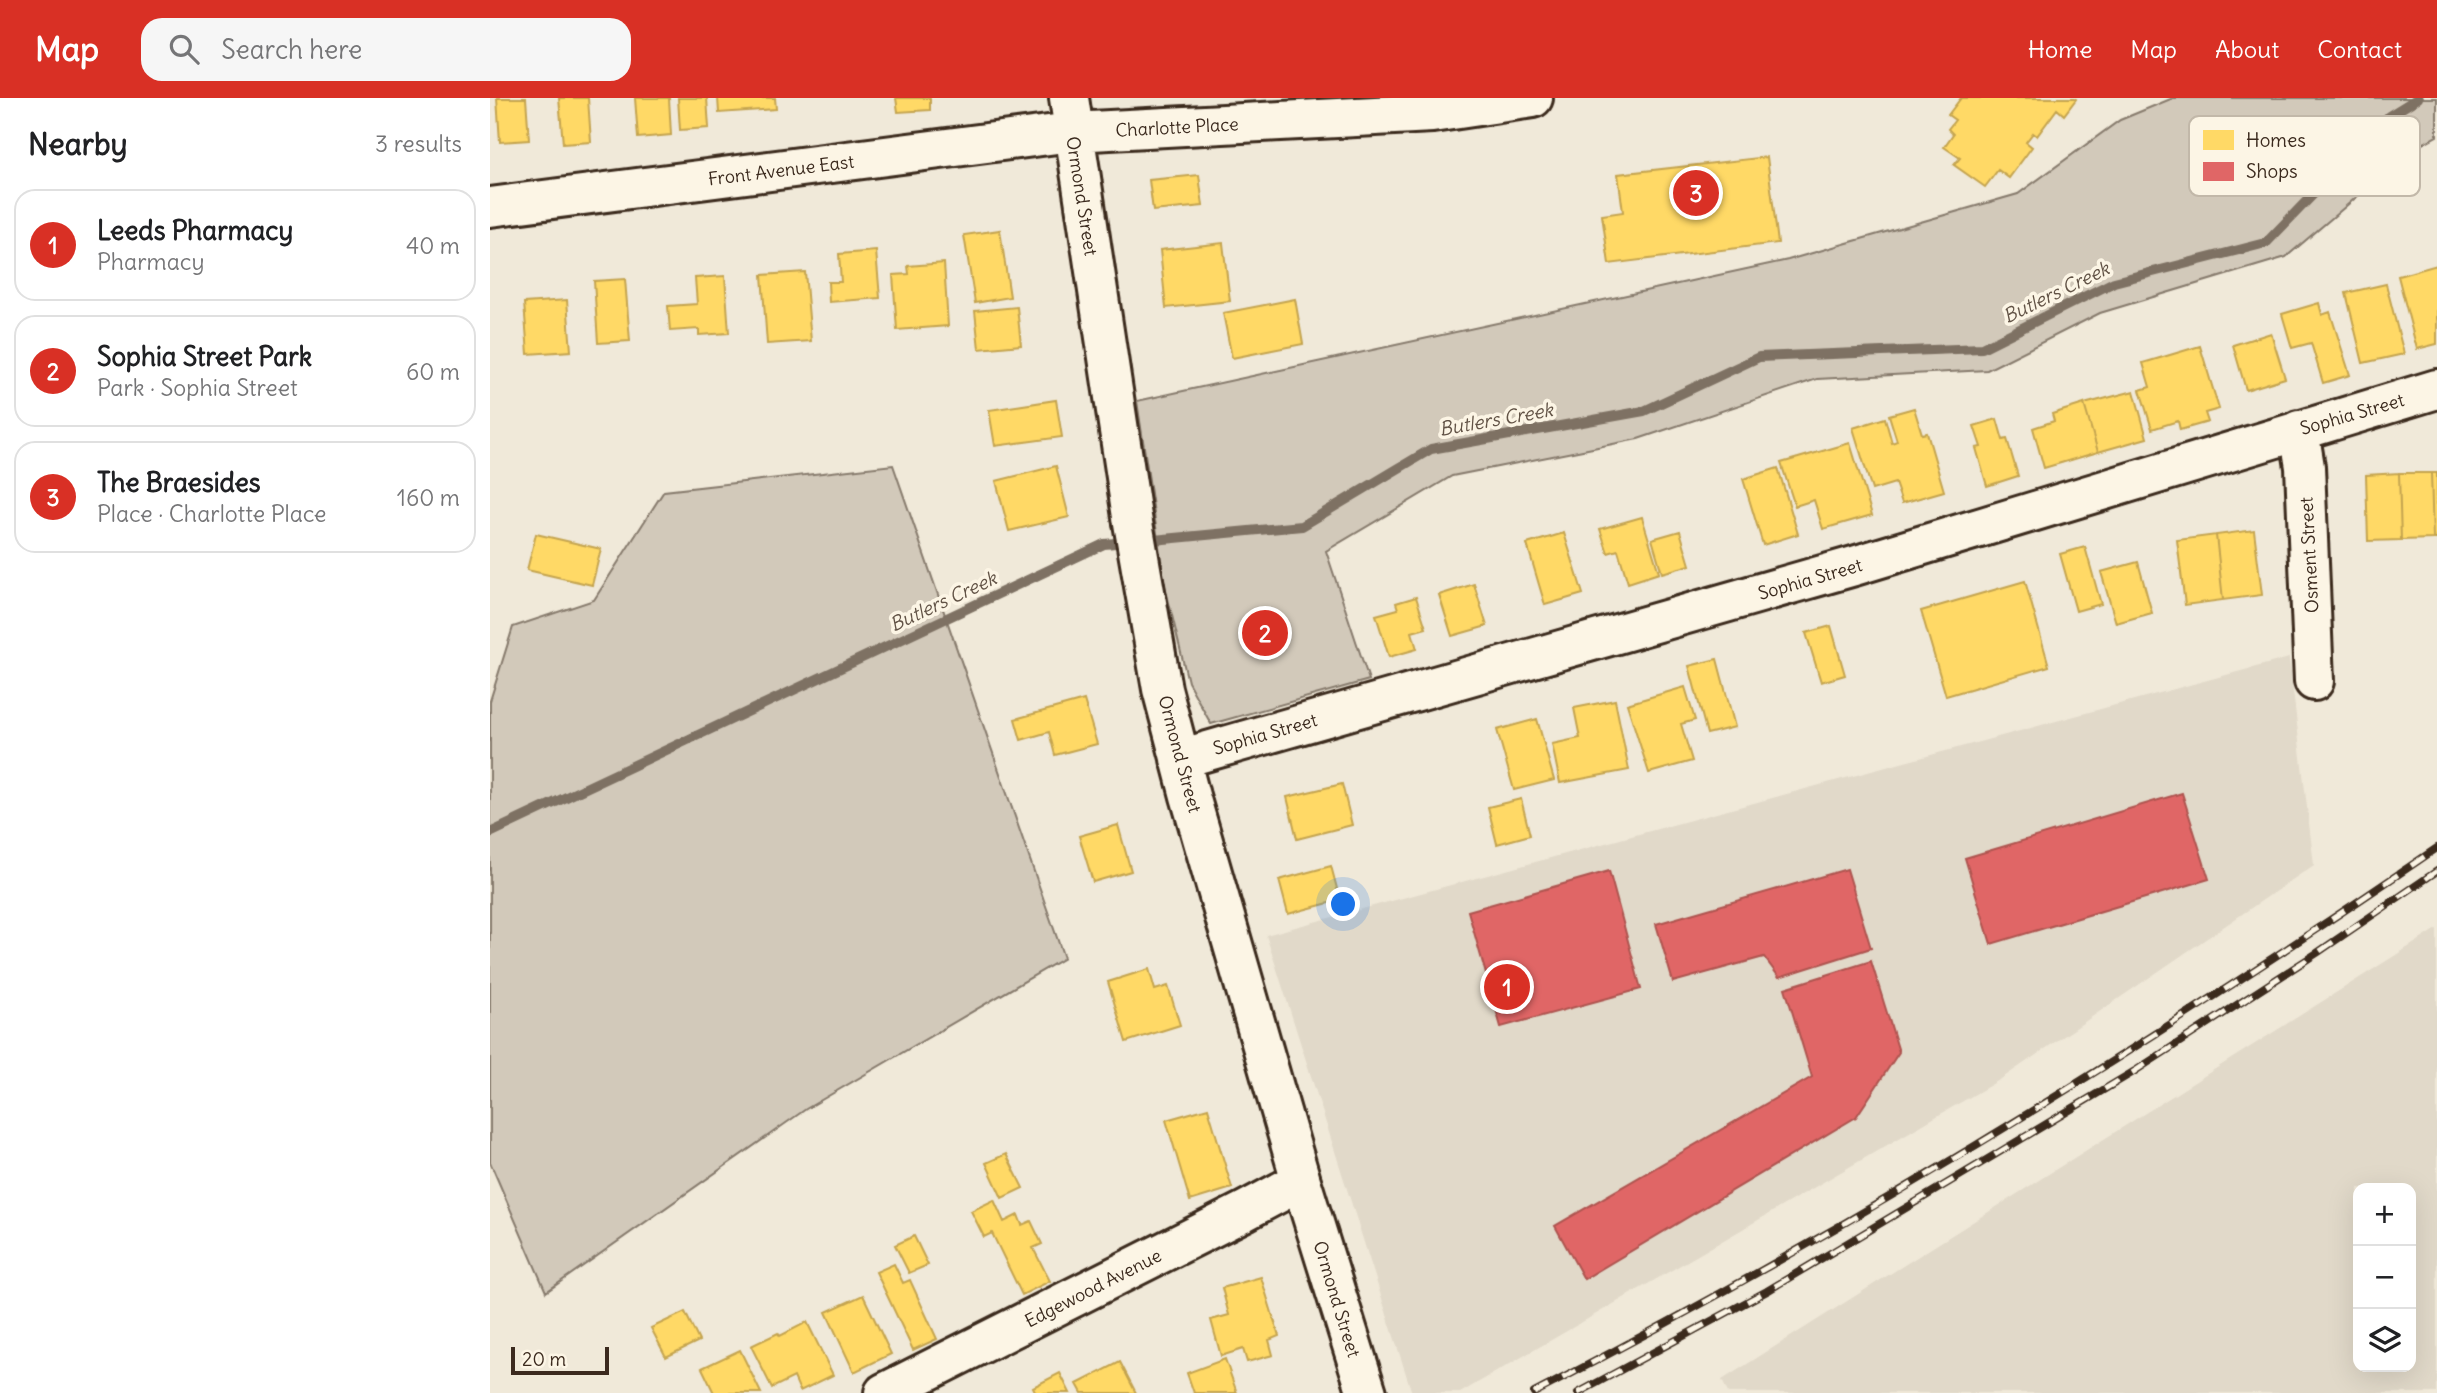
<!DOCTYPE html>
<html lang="en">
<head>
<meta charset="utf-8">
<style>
	:root { --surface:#fff; --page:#f6f6f6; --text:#202124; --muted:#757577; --line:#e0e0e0; --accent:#d93025 }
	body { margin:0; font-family:Delius,sans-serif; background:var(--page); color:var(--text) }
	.controls { position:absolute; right:21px; bottom:21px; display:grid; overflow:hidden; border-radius:14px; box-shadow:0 7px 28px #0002 }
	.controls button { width:63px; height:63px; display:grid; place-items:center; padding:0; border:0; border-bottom:2px solid var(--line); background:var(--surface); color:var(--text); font:35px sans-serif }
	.scale { position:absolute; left:21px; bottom:18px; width:98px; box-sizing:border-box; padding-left:7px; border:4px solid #3b2a1e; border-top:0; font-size:19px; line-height:24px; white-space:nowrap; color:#3b2a1e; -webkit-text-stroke:5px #fcf5e5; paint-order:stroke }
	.you { position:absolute; left:854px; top:807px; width:24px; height:24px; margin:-18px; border:5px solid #fff; border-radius:50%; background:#1a73e8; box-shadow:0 0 0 10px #1a73e833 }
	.badge { display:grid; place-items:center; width:46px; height:46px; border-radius:50%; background:var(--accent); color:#fff; font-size:23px; font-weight:700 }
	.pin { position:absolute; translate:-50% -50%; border:4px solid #fff; box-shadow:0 2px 7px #0006 }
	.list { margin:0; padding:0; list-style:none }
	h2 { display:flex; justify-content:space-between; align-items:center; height:91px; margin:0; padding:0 28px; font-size:30px }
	h2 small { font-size:23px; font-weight:400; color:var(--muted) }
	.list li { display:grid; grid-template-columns:46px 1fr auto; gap:21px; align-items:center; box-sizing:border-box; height:112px; margin:0 14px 14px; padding:0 14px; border:2px solid var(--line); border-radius:21px }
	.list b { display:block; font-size:26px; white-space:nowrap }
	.list p { margin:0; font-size:23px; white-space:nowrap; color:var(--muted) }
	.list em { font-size:23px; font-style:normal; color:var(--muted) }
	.icon { flex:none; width:38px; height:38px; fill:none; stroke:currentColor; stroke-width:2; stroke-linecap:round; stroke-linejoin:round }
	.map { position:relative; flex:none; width:1947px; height:1295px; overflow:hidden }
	header { display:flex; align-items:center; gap:42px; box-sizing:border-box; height:98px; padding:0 35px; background:var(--accent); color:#fff }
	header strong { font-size:33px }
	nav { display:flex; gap:38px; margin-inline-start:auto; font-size:24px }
	.search { width:490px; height:63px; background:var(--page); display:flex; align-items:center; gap:18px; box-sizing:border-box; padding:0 24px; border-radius:21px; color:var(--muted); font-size:26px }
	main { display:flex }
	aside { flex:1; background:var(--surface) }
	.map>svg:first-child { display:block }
	.built { fill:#e1d9c9; fill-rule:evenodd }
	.green { fill:#d2c9ba; stroke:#867a6c; stroke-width:2 }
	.homes { fill:#ffd966; stroke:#c4a450; stroke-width:2 }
	.shops { fill:#e06666; stroke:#ae5450; stroke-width:2 }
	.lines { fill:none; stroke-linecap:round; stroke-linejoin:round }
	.stream { stroke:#7e7163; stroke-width:10 }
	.minor-casing { stroke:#3b2a1e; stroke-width:44 }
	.minor { stroke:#fcf5e5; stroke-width:38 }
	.rail-casing { stroke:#3b2a1e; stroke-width:8 }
	.rail { stroke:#fcf5e5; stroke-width:5; stroke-dasharray:16; stroke-linecap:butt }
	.labels { text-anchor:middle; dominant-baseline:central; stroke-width:7; stroke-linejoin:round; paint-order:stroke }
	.street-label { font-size:18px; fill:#3b2a1e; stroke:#fcf5e5 }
	.water-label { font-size:19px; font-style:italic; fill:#625346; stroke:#fcf5e5 }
	.key { fill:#fcf5e5; stroke:#c2b8a9; stroke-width:2 }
	.key-label { font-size:19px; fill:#3b2a1e }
</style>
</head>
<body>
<header>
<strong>Map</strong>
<div class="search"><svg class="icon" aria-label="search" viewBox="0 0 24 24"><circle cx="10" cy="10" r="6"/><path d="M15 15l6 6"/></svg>Search here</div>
<nav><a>Home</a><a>Map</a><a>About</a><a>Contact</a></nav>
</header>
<main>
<aside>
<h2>Nearby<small>3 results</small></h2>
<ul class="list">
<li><span class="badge">1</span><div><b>Leeds Pharmacy</b><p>Pharmacy</p></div><em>40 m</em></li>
<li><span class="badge">2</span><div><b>Sophia Street Park</b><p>Park · Sophia Street</p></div><em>60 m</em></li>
<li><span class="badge">3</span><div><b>The Braesides</b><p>Place · Charlotte Place</p></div><em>160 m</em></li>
</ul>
</aside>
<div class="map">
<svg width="1947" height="1295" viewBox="0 0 1947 1295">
	<rect width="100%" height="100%" fill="#f0e9d9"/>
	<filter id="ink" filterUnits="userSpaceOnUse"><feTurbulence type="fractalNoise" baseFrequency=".0143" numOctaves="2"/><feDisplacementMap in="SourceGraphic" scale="14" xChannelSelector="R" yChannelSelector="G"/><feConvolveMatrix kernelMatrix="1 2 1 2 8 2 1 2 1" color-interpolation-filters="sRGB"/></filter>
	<g filter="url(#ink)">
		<path class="built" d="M1799,560L1824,767L1511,981L970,1295H922L776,837Z
			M1947,831V1295H1238L1232,1282ZM1868,1090H1921V1269H1868Z"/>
		<path class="green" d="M1683,0H1947V38L1923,51L1796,159L1610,215L1497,272L1327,281L1148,341L962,378L836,453L879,582L721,626L698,584L675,488L647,303L1298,162L1528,96L1630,22Z
			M403,367L574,860L316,1011L56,1194L0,1064V603L23,529L104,502L174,393Z"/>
		<path class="homes" d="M7,0H36L39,42L10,44Z
			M69,0H98L101,44L73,46Z
			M145,0H179L181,37L148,40Z
			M188,0H217L219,30L190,32Z
			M228,0H285L286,11L229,15Z
			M406,0H440V12L408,14Z
			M1471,0H1585L1586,1L1574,17L1567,11L1547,38L1543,35L1536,44L1542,49L1519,80L1508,72L1495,89L1464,67L1470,60L1454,49L1463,36L1458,31L1465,22L1458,17Z
			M1277,59L1288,145L1119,166L1112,117L1133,114L1128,76Z
			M709,77L713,108L663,113L659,82Z
			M510,132L520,199L485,205L474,137Z
			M733,145L740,203L676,210L670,152Z
			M386,153L390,200L339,204L338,184H351L349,156Z
			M454,165L458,228L407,232L403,177L419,176L418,168Z
			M1947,167V246L1927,251L1908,178Z
			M315,174L321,243L277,246L272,177Z
			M235,178L239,235L209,237V231L180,233L178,208L207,206L205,180Z
			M135,181L140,243L108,245L104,183Z
			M1896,186L1914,256L1873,265L1856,195Z
			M805,201L813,246L742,260L733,215Z
			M77,202L81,253L38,256L34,205Z
			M1829,205L1832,217L1840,214L1860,277L1833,285L1821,245L1802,250L1792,216Z
			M527,209L531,247L489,251L485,213Z
			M1781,235L1795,280L1756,292L1743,247Z
			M1710,248L1729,311L1715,315L1718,324L1690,332L1688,323L1662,331L1650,292L1660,289L1653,265Z
			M1644,293L1657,340L1608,354L1594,306Z
			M566,302L572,339L505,348L499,312Z
			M1594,306L1608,354L1554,370L1543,330L1564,323L1562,316Z
			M1424,310L1432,336L1437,335L1454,393L1412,405L1405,385L1382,392L1363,330L1395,320L1402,345L1407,343L1399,317Z
			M1507,321L1513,342L1517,341L1528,378L1497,388L1486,350L1491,349L1484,328Z
			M1360,345L1382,417L1333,431L1324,402L1305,408L1291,365Z
			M566,368L579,419L519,433L506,383Z
			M1288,370L1308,436L1273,447L1253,381Z
			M1909,375L1911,442L1878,443L1876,377Z
			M1909,375H1941L1943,441L1911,442Z
			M1941,375H1947V441H1943Z
			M1152,419L1169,475L1138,485L1128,452L1118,455L1110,431Z
			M1764,432L1772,497L1733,502L1726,437Z
			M1190,433L1200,467L1172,475L1162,441Z
			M1074,435L1093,496L1055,507L1037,446Z
			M46,436L111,451L102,487L37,472Z
			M1726,437L1733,502L1695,507L1687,442Z
			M1595,449L1611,506L1586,513L1570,456Z
			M1648,464L1662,515L1626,525L1611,474Z
			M1535,483L1559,568L1456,598L1431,513Z
			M984,486L997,528L962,538L949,497Z
			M926,499L936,530L922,534L927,551L899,559L886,517L908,511L906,505Z
			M1341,528L1355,577L1331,584L1316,535Z
			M1227,561L1245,629L1217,636L1199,568Z
			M1195,589L1205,622L1191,626L1202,663L1159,675L1137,606Z
			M594,602L607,646L565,657L559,634L531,642L525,621Z
			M1125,602L1139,672L1070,685L1062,646L1090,640L1084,610Z
			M1047,621L1064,682L1024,692L1007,632Z
			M852,686L862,727L807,741L797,699Z
			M1031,701L1040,737L1007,746L998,709Z
			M628,727L641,773L603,784L589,738Z
			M841,768L850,802L798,816L789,782Z
			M659,871L665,892L678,888L690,927L636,944L618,884Z
			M718,1010L742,1090L700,1103L676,1022Z
			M516,1056L533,1090L512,1100L496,1065Z
			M504,1102L514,1124L528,1117L532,1127L541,1123L552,1146L543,1150L560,1183L532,1197L502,1135L494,1139L481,1113Z
			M424,1138L438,1167L419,1175L405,1147Z
			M404,1166L413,1185L420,1182L447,1241L423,1252L386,1174Z
			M771,1179L789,1238L779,1242L783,1257L757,1264L753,1251L731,1258L721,1222L739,1217L732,1190Z
			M373,1197L401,1256L364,1274L336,1214Z
			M195,1214L209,1243L176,1259L161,1230Z
			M317,1224L343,1277L310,1293L304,1279L282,1290L261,1248L288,1235L290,1238Z
			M250,1252L271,1295H224L212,1270Z
			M735,1261L747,1295H704L697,1275Z
			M630,1264L646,1295H592L587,1286Z
			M570,1275L580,1295H546L543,1289Z"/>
		<path class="shops" d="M1692,695L1719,781L1501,846L1475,760Z
			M1357,771L1381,850L1289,879L1274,859L1183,884L1166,826Z
			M1119,773L1151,891L1011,929L978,813Z
			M1381,863L1409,954L1366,1019L1094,1181L1065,1128L1322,979L1295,890Z"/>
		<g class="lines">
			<path class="stream" d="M653,443L812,428L941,351L1154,313L1269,259L1492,250L1624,184L1776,145L1899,18L1928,0
				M0,735L614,446L638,444"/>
			<defs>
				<path id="minor" d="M579,0L642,419L672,591L700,698L811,1083L877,1295
					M0,109L582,34L942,15L1043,0
					M1809,332L1815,369L1824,583
					M690,661L1364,468L1947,291
					M394,1295L755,1113L811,1083"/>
			</defs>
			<use href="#minor" class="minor-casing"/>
			<use href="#minor" class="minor"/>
			<defs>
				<path id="rail" d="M1044,1295C1357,1134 1657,948 1947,750
					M1088,1295L1277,1193L1645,973L1827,855L1947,773"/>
			</defs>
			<use href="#rail" class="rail-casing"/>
			<use href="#rail" class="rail"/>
		</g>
	</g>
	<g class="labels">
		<g class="street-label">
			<text transform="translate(687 29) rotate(-3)">Charlotte Place</text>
			<text transform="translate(291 72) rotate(-7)">Front Avenue East</text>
			<text transform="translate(592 98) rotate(81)">Ormond Street</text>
			<text transform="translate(1862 316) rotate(-16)">Sophia Street</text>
			<text transform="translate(1819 457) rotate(-93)">Osment Street</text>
			<text transform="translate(1320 481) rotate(-16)">Sophia Street</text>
			<text transform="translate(775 636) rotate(-16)">Sophia Street</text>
			<text transform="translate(690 656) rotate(75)">Ormond Street</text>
			<text transform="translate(603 1190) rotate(-27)">Edgewood Avenue</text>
			<text transform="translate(847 1201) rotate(73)">Ormond Street</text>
		</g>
		<g class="water-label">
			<text transform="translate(1566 194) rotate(-26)">Butlers Creek</text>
			<text transform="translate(1006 321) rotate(-10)">Butlers Creek</text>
			<text transform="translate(453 503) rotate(-25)">Butlers Creek</text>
		</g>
	</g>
	<rect x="1699" y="18" width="231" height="80" rx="10" class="key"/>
	<rect x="1713" y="32" width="31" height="20" fill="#ffd966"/>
	<rect x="1713" y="64" width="31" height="19" fill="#e06666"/>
	<g class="key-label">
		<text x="1756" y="49">Homes</text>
		<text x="1756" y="80">Shops</text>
	</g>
</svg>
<div class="controls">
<button>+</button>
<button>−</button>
<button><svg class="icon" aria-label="layers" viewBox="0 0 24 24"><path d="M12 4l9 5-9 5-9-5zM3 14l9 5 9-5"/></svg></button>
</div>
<div class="scale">20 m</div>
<div class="you"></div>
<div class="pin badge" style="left:1017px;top:889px">1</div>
<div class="pin badge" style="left:775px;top:535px">2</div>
<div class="pin badge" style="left:1206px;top:95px">3</div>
</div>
</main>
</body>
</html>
